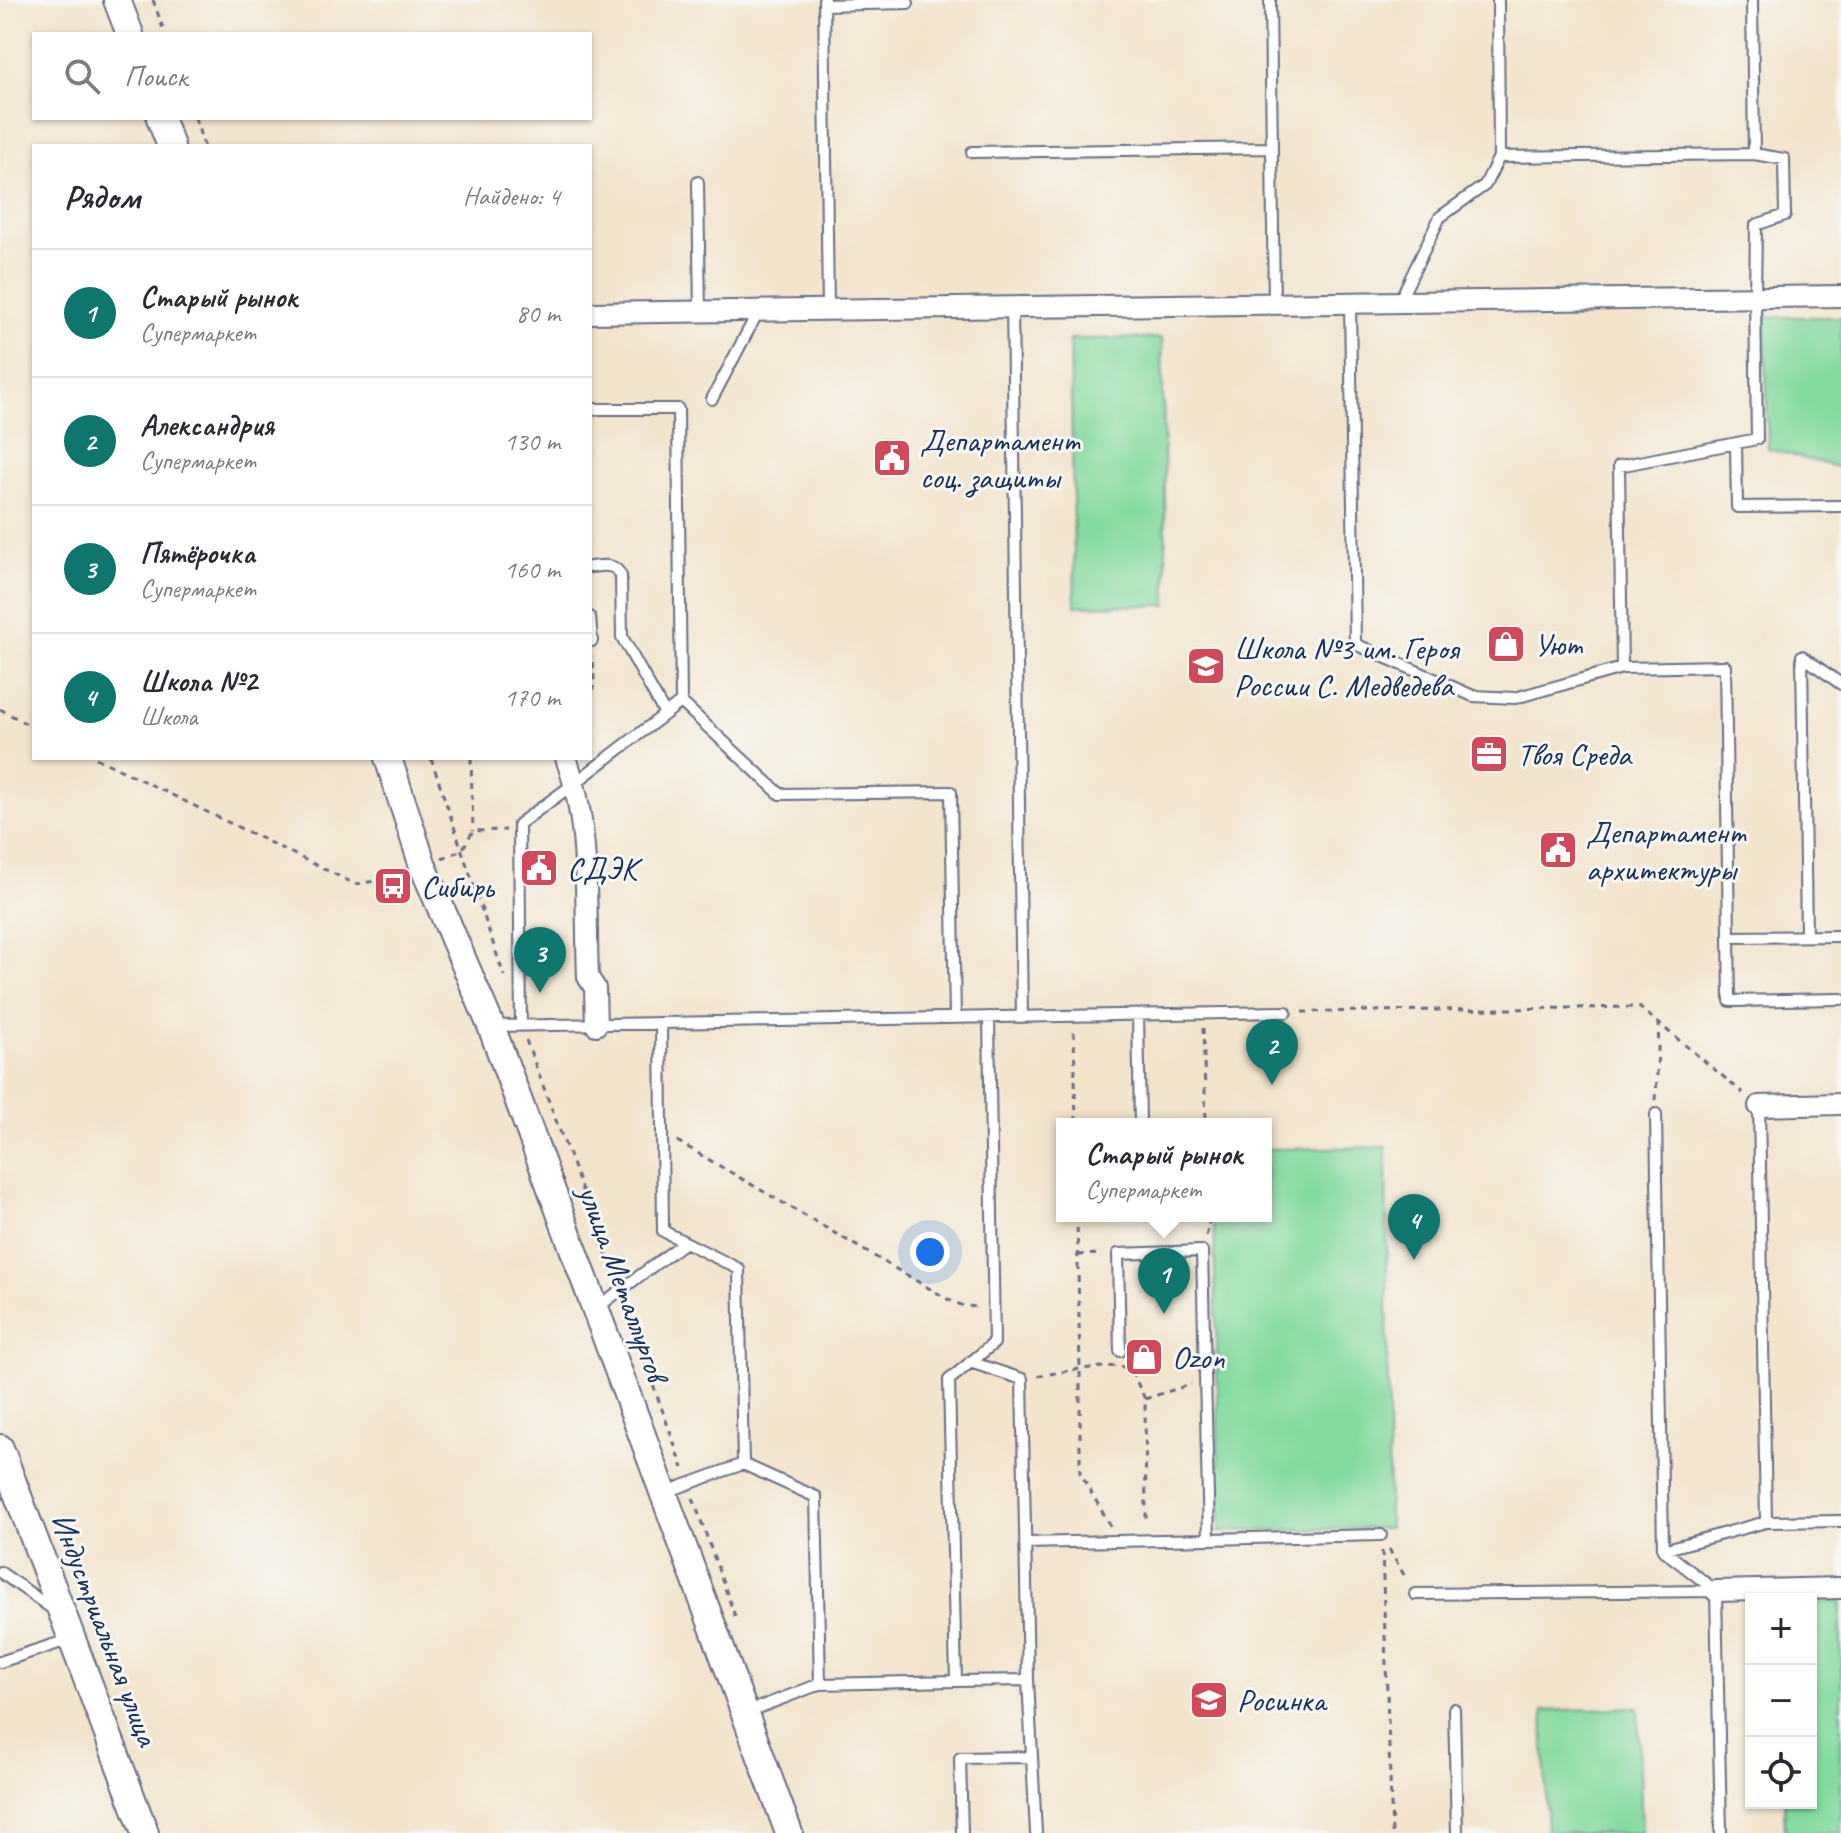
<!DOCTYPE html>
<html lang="ru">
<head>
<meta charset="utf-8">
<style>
	:root { --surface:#fff; --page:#f2f2f3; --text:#2b2b33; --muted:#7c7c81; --line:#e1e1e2; --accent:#0f766e }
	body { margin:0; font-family:Caveat,sans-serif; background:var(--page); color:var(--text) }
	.controls { position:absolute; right:24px; bottom:24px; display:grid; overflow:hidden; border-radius:0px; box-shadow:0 2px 6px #0004 }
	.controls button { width:72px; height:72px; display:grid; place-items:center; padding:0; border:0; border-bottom:2px solid var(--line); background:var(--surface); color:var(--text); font:40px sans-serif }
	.you { position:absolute; left:930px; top:1252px; width:28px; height:28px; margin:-20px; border:6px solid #fff; border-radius:50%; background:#1a73e8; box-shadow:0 0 0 12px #1a73e833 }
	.badge { display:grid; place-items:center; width:52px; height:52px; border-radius:50%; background:var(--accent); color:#fff; font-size:26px; font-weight:700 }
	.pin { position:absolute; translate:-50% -66px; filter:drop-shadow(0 2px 4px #0008) }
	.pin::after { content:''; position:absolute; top:42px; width:28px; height:24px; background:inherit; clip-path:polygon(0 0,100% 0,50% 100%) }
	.popup { position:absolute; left:1056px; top:1118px; width:216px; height:104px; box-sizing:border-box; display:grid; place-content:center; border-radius:0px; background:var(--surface); filter:drop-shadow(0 2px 6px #0005); font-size:26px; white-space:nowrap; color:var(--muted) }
	.popup b { font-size:30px; color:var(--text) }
	.popup::after { content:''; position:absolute; left:50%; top:100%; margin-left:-16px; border:16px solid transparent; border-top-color:var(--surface) }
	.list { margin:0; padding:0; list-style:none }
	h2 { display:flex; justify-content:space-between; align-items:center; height:104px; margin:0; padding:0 32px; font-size:34px }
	h2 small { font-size:26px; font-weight:400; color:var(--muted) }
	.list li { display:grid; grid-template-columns:52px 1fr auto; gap:24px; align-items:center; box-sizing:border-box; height:128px; padding:0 32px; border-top:2px solid var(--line) }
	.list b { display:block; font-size:30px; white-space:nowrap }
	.list p { margin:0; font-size:26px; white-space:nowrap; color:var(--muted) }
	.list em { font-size:26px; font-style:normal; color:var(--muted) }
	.icon { flex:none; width:44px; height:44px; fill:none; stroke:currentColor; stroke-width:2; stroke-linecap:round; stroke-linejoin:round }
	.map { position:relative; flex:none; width:1841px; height:1833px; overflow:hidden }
	.search { position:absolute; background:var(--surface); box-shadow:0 2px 6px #0004; left:32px; top:32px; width:560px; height:88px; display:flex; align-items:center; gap:20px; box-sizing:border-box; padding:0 28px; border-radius:0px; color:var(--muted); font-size:30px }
	.panel { position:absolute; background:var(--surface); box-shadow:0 2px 6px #0004; left:32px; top:144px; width:560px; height:616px; border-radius:0px }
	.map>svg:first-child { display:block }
	.green { fill:#83da9e; stroke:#4f847e; stroke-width:2 }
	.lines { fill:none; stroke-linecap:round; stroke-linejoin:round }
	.service-casing { stroke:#676e84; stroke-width:14 }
	.minor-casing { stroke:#676e84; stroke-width:24 }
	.tertiary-casing { stroke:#676e84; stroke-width:30 }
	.path { stroke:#676e84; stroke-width:3; stroke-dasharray:6 6; stroke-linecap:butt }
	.service { stroke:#fff; stroke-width:10 }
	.minor { stroke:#fff; stroke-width:20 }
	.tertiary { stroke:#fff; stroke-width:26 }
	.labels { text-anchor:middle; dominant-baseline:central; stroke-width:6; stroke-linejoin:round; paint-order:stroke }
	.poi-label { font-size:32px; fill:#1b2f5e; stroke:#f6f6f2; text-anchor:start }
	.street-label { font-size:32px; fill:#1b2f5e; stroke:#f6f6f2 }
</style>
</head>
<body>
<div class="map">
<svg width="1841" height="1833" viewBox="0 0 1841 1833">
	<rect width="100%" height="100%" fill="#f6f6f2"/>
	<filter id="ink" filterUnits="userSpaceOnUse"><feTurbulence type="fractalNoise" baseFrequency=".0125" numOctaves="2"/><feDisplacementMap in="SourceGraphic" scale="16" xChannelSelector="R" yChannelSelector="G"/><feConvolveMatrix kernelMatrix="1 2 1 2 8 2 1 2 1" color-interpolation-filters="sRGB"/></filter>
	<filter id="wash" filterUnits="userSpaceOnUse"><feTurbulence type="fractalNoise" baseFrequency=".006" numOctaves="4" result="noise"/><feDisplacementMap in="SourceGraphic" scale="32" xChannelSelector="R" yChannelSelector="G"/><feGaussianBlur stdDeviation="1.8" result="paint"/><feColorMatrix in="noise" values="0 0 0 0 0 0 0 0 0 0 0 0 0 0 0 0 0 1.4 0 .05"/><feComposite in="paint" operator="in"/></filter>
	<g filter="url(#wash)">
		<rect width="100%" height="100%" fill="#f3e4cc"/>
		<path class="green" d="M1765,317H1841V468L1768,449Z
			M1162,338L1167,605L1075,606L1070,339Z
			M1386,1147L1389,1528L1220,1531L1214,1216H1266V1149Z
			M1841,1601V1833H1785L1784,1803H1811V1603Z
			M1638,1707L1642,1833H1547L1543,1711Z"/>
	</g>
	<g filter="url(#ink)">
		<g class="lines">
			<defs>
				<path id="service" d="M824,0L828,309
					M1270,0L1274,304
					M824,5L908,3
					M972,152L1272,148
					M1499,157L1754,154
					M698,182L700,311
					M1399,302L1440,217L1485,185L1499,157L1498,0
					M1350,303L1355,644L1473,696L1515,698L1622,668
					M1012,307L1022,1017
					M712,399L759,310
					M590,409H678L681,702L780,794L951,792L955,1018
					M1736,443L1737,507L1841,506
					M590,567C602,566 615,562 621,576L622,637L665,714
					M590,617L592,641
					M1806,936L1802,656L1841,684
					M1841,936L1729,937L1730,1001L1841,999
					M1729,937L1725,666L1622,668L1619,466L1757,439L1755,297L1756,225L1785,215L1784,159L1754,154L1752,0
					M1138,1015L1140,1124
					M661,1023L663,1231L739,1269L743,1464L816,1497L820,1684
					M493,1026L1286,1012
					M521,1026L519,824L575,783L681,702
					M1759,1106L1766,1522L1841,1521
					M1656,1114L1663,1550L1716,1591
					M598,1307L685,1242
					M1120,1351L1118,1254L1202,1251L1209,1539L1381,1535
					M666,1492L743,1464
					M1025,1543L1209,1539
					M1663,1550L1766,1522
					M0,1572L54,1610
					M1716,1591L1721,1833
					M1415,1594L1716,1591
					M0,1662L71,1639
					M1028,1680L1036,1833
					M956,1681L1028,1680L1022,1379L970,1362
					M1454,1709L1457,1833
					M747,1712L820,1684L956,1681L949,1380L994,1343L989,1017
					M962,1833L960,1758L1031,1757"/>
				<path id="minor" d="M590,313L1841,296
					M566,758C591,827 585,904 588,977L595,988L596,1025
					M1759,1106L1841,1104
					M1716,1591L1841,1588"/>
				<path id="tertiary" d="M117,0L130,34
					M160,118L171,146
					M388,758L423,866L491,1026L789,1833
					M0,1448L145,1833"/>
			</defs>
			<use href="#service" class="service-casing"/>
			<use href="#minor" class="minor-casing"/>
			<use href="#tertiary" class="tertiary-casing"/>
			<path class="path" d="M153,0L165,34
				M195,118L204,146
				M590,690L593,689L594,681L593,656
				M0,709L34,728
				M96,758L355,884L391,879L402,875
				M431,758L504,976
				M471,758L473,831
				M442,858L462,850L473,831L506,830
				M1302,1012L1639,1007L1743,1093
				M1203,1028L1206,1124
				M1074,1032L1076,1124
				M526,1040L614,1276
				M1656,1100L1659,1024
				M677,1141L951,1301L964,1306L978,1307
				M1077,1216L1080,1369V1473L1111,1527
				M1206,1236L1209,1226V1216
				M1078,1255L1102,1254
				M625,1306L683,1468
				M1121,1366L1132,1372L1145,1399L1146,1524
				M1038,1376L1080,1369L1117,1366
				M1145,1399L1191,1384
				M693,1498L736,1619
				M1389,1549L1407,1580
				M1382,1551L1392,1833"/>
			<use href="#service" class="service"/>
			<use href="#minor" class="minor"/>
			<use href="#tertiary" class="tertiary"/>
		</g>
	</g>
	<defs>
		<symbol id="civic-square" viewBox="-11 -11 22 22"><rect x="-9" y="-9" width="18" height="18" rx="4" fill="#d1495b" stroke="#f6f6f2"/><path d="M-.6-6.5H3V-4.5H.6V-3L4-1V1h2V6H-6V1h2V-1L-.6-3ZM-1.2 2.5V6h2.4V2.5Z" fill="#fff"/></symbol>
		<symbol id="shop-square" viewBox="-11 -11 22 22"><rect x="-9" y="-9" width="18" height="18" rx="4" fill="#d1495b" stroke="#f6f6f2"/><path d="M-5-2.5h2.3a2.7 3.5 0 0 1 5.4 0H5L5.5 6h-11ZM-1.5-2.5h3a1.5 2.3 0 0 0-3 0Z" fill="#fff"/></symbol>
		<symbol id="school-square" viewBox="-11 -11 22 22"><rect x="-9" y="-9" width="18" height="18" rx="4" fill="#d1495b" stroke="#f6f6f2"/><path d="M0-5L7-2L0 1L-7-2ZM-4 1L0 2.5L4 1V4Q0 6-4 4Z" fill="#fff"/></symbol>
		<symbol id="office-square" viewBox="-11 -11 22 22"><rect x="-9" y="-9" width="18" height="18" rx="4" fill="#d1495b" stroke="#f6f6f2"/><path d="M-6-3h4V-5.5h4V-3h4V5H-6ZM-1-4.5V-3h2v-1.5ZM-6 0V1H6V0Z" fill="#fff"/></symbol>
		<symbol id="bus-square" viewBox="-11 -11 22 22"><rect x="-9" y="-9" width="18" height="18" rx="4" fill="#d1495b" stroke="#f6f6f2"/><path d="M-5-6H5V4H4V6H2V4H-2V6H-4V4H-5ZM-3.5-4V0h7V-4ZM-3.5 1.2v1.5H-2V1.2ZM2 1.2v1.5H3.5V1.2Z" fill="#fff"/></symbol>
	</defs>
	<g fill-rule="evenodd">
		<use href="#civic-square" x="870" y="436" width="44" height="44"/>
		<use href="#shop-square" x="1484" y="622" width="44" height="44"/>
		<use href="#school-square" x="1184" y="644" width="44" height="44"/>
		<use href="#office-square" x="1467" y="732" width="44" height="44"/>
		<use href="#civic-square" x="1536" y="828" width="44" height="44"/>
		<use href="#civic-square" x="517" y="846" width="44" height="44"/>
		<use href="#bus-square" x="371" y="864" width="44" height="44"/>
		<use href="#shop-square" x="1122" y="1335" width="44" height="44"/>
		<use href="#school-square" x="1187" y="1678" width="44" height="44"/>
	</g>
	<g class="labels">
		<g class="poi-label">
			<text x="920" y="440">Департамент<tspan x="920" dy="37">соц. защиты</tspan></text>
			<text x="1534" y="644">Уют</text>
			<text x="1234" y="648">Школа №3 им. Героя<tspan x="1234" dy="37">России С. Медведева</tspan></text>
			<text x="1517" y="754">Твоя Среда</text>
			<text x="1586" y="832">Департамент<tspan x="1586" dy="37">архитектуры</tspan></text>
			<text x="567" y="868">СДЭК</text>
			<text x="421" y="886">Сибирь</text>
			<text x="1172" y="1357">Ozon</text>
			<text x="1237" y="1700">Росинка</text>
		</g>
		<g class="street-label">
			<text transform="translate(623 1283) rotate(70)">улица Металлургов</text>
			<text transform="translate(105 1629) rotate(69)">Индустриальная улица</text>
		</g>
	</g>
</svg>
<div class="controls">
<button>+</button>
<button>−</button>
<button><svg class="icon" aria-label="locate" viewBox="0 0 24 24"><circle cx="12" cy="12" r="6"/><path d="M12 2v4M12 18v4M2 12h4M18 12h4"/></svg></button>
</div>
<div class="you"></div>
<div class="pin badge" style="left:1164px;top:1314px">1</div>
<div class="popup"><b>Старый рынок</b>Супермаркет</div>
<div class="pin badge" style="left:1272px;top:1085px">2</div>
<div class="pin badge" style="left:540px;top:993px">3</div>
<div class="pin badge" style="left:1414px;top:1260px">4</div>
<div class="search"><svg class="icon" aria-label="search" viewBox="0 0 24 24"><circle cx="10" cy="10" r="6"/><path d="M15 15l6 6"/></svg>Поиск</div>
<section class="panel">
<h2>Рядом<small>Найдено: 4</small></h2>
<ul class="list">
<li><span class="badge">1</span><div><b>Старый рынок</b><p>Супермаркет</p></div><em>80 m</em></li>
<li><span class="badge">2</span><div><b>Александрия</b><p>Супермаркет</p></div><em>130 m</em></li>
<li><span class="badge">3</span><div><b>Пятёрочка</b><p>Супермаркет</p></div><em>160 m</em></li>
<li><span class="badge">4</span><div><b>Школа №2</b><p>Школа</p></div><em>170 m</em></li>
</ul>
</section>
</div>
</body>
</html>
